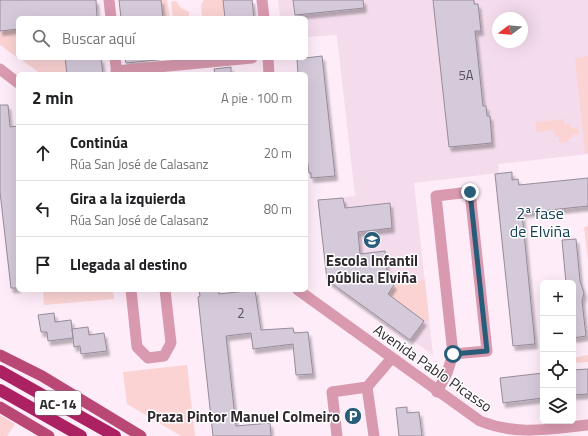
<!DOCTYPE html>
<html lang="es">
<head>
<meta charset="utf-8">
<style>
	:root { --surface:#fff; --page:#f2f2f2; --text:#202124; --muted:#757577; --line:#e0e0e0 }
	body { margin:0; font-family:"Titillium Web",sans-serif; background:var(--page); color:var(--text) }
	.controls { position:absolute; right:12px; bottom:12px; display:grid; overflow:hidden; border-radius:6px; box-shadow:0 4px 16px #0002 }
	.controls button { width:36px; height:36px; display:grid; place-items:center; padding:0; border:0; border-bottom:1px solid var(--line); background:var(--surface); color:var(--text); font:20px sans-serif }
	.compass { position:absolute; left:492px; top:12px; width:36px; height:36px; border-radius:50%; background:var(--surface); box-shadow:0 4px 16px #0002; rotate:254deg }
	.stop { position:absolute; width:12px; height:12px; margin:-9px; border:3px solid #285c78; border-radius:50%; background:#fff }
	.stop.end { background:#285c78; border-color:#fff; box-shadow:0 1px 4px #0008 }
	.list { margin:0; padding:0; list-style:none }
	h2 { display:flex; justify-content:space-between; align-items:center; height:52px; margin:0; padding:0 16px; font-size:17px }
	h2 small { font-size:13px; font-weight:400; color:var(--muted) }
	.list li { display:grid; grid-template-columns:26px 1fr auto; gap:12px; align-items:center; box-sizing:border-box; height:56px; padding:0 16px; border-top:1px solid var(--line) }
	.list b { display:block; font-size:15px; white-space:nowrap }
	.list p { margin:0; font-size:13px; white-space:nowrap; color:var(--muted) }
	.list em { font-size:13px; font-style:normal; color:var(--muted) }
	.icon { flex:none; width:22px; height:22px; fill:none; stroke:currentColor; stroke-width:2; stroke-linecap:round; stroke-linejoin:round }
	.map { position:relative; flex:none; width:588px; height:436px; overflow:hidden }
	.search { position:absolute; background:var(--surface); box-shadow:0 4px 16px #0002; left:16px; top:16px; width:292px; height:44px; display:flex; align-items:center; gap:10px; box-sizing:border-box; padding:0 14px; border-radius:6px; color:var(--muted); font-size:15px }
	.panel { position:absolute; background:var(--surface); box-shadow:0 4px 16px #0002; left:16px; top:72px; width:292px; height:220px; border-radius:6px }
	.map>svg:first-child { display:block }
	.built { fill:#f4dced; fill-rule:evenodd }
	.green { fill:#fbd3d3 }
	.building { fill:#d5cada; stroke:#968c9a; filter:url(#shadow) }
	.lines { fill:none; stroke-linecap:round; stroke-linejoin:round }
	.pedestrian { stroke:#d999ae; stroke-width:11 }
	.minor { stroke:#d999ae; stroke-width:11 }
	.tertiary { stroke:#d999ae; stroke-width:11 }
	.primary { stroke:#b94876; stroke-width:11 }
	.motorway { stroke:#ab2162; stroke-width:12 }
	.route { stroke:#285c78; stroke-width:5 }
	.labels { text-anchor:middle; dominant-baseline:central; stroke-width:3; stroke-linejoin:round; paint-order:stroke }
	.number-label { font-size:13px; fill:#595259 }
	.shield { fill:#fff; stroke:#6e6a6d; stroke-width:1 }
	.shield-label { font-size:14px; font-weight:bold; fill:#302a2e }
	.poi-label { font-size:15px; font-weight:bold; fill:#302a2e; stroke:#fff }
	.street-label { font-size:15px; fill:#302a2e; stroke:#fff }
	.neighbourhood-label { font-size:16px; fill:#133e53; stroke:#fff }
</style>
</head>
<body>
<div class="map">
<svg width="588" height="436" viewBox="0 0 588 436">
	<defs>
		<filter id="shadow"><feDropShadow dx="2.5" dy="4.5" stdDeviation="1" flood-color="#0004"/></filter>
	</defs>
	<rect width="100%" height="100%" fill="#feecf8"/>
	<path class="built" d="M278,0H588V154L498,164L499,173L414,183L433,355L327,280L318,200L355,196L337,37L336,35L306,37V18H280ZM498,18H522V42H498Z"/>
	<path class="green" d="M161,0H167L170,18H163Z
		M204,0H223L225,18H202L201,5Z
		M176,1L181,8L189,12V16L173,18L171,2Z
		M18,29V58L0,45V31Z
		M588,56V153H585L575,58Z
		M19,58H65L67,74H41Z
		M564,119V124L570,123L571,128L578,127L579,134L572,135V138L568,139L569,142L559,143V137H555L554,130L537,132L535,122Z
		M588,226V261L584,227Z
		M425,280L429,320L424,321L388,294L394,285Z
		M43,290H113L114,299L44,305Z
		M588,355V362L573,363V358Z
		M187,365L195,436H181L127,404L123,372Z
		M0,415L15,424L7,436H0Z"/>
	<path class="building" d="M0,0H96L97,18H18V29L0,31Z
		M119,0H161L163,18H121Z
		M223,0H252L254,18H225Z
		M293,0H363L364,8L295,15Z
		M433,0H474V4H478L481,31H475L483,106H486L487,116H490L492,143L449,147Z
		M322,56L335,176L311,178V173H309L306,149V74H298L297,59Z
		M65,58H101L103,74H67Z
		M125,58H167V59L126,63Z
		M231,67V74H215L214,69Z
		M0,105H8L10,127L17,126L18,133V288H11L0,192Z
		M512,172V180L518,179L519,185L588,178V206L522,213L535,344L513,346L495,174Z
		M343,198L345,208L390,203L392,228L358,232L360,254L385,251L388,280L394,285L388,294L424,321L410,340L327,280L318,200Z
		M576,239L580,281L584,293L582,301L586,336L573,338V283H566L562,240Z
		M199,290H219V294L255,290L261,330L293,328L294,333L308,332L313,374L296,375L293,344L253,349L251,333L226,336L236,426L270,423L271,436H213L198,297L200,296Z
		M54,313L55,322L71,320L73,338L48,341L47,332H41L38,315Z
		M88,327L89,335L104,333L107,351L81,354L80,346L74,347L72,329Z
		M588,369V394L573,395V370Z
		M543,373V398L503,403L500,378Z
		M407,407V413L419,412L422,436H399L396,408Z"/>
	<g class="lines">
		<path class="pedestrian" d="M116,71L252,58"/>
		<path class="minor" d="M109,0L111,18
			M262,0L264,18
			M115,58L117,74
			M268,58L269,74
			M131,290L137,347L148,358L164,356L171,343L165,290
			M367,387L391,359
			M437,392L447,373L453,354L436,196L470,192L487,351L453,354
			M337,436L332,392L367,387L374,436"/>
		<path class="tertiary" d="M0,69L18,83
			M298,290L480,421C518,436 549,429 588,425"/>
		<path class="primary" d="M0,355L42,376L141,436
			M0,407L49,436"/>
		<path class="motorway" d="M0,371L115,436
			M0,390L81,436"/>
	</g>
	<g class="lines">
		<path class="route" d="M453,354L487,351L470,192"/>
	</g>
	<defs>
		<symbol id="school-disc" viewBox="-11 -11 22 22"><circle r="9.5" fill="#285c78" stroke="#fff"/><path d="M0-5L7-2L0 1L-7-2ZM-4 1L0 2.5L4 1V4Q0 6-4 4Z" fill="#fff"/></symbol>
		<symbol id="parking-disc" viewBox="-11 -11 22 22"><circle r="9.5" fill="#285c78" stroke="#fff"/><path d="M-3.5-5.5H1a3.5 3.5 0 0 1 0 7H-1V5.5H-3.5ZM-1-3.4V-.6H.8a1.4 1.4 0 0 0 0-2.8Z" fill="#fff"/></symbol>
	</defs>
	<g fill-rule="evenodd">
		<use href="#school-disc" x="362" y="230" width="20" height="20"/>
		<use href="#parking-disc" x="343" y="406" width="20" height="20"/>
	</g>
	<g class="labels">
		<g class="number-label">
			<text x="466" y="75">5A</text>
			<text x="241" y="313">2</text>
		</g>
		<rect class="shield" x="35" y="391" width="46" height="24" rx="3"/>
		<g class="shield-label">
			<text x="58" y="403">AC-14</text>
		</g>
		<g class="poi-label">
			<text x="372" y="260">Escola Infantil<tspan x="372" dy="17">pública Elviña</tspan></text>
			<text x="340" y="416" text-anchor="end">Praza Pintor Manuel Colmeiro</text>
		</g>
		<g class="street-label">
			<text transform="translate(433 368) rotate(35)">Avenida Pablo Picasso</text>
		</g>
		<g class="neighbourhood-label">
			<text x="540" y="213">2ª fase<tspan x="540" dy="18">de Elviña</tspan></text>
		</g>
	</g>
</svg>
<div class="controls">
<button>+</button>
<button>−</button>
<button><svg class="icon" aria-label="locate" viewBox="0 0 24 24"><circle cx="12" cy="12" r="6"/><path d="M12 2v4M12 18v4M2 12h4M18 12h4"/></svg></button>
<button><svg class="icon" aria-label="layers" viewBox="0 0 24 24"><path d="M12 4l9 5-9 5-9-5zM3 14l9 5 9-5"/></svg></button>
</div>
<svg class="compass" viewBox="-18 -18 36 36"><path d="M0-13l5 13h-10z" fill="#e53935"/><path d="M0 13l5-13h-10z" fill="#757577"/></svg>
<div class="stop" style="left:453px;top:354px"></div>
<div class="stop end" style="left:470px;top:192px"></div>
<div class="search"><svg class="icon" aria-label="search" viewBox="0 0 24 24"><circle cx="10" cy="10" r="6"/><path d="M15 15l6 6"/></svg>Buscar aquí</div>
<section class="panel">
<h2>2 min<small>A pie · 100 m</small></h2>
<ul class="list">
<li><svg class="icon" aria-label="ahead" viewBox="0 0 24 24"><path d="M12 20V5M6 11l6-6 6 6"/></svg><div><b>Continúa</b><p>Rúa San José de Calasanz</p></div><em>20 m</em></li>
<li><svg class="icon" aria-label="left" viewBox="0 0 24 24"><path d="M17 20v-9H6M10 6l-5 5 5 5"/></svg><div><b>Gira a la izquierda</b><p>Rúa San José de Calasanz</p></div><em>80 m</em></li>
<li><svg class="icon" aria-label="arrive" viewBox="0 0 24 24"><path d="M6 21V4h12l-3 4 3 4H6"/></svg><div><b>Llegada al destino</b></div></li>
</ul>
</section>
</div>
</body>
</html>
